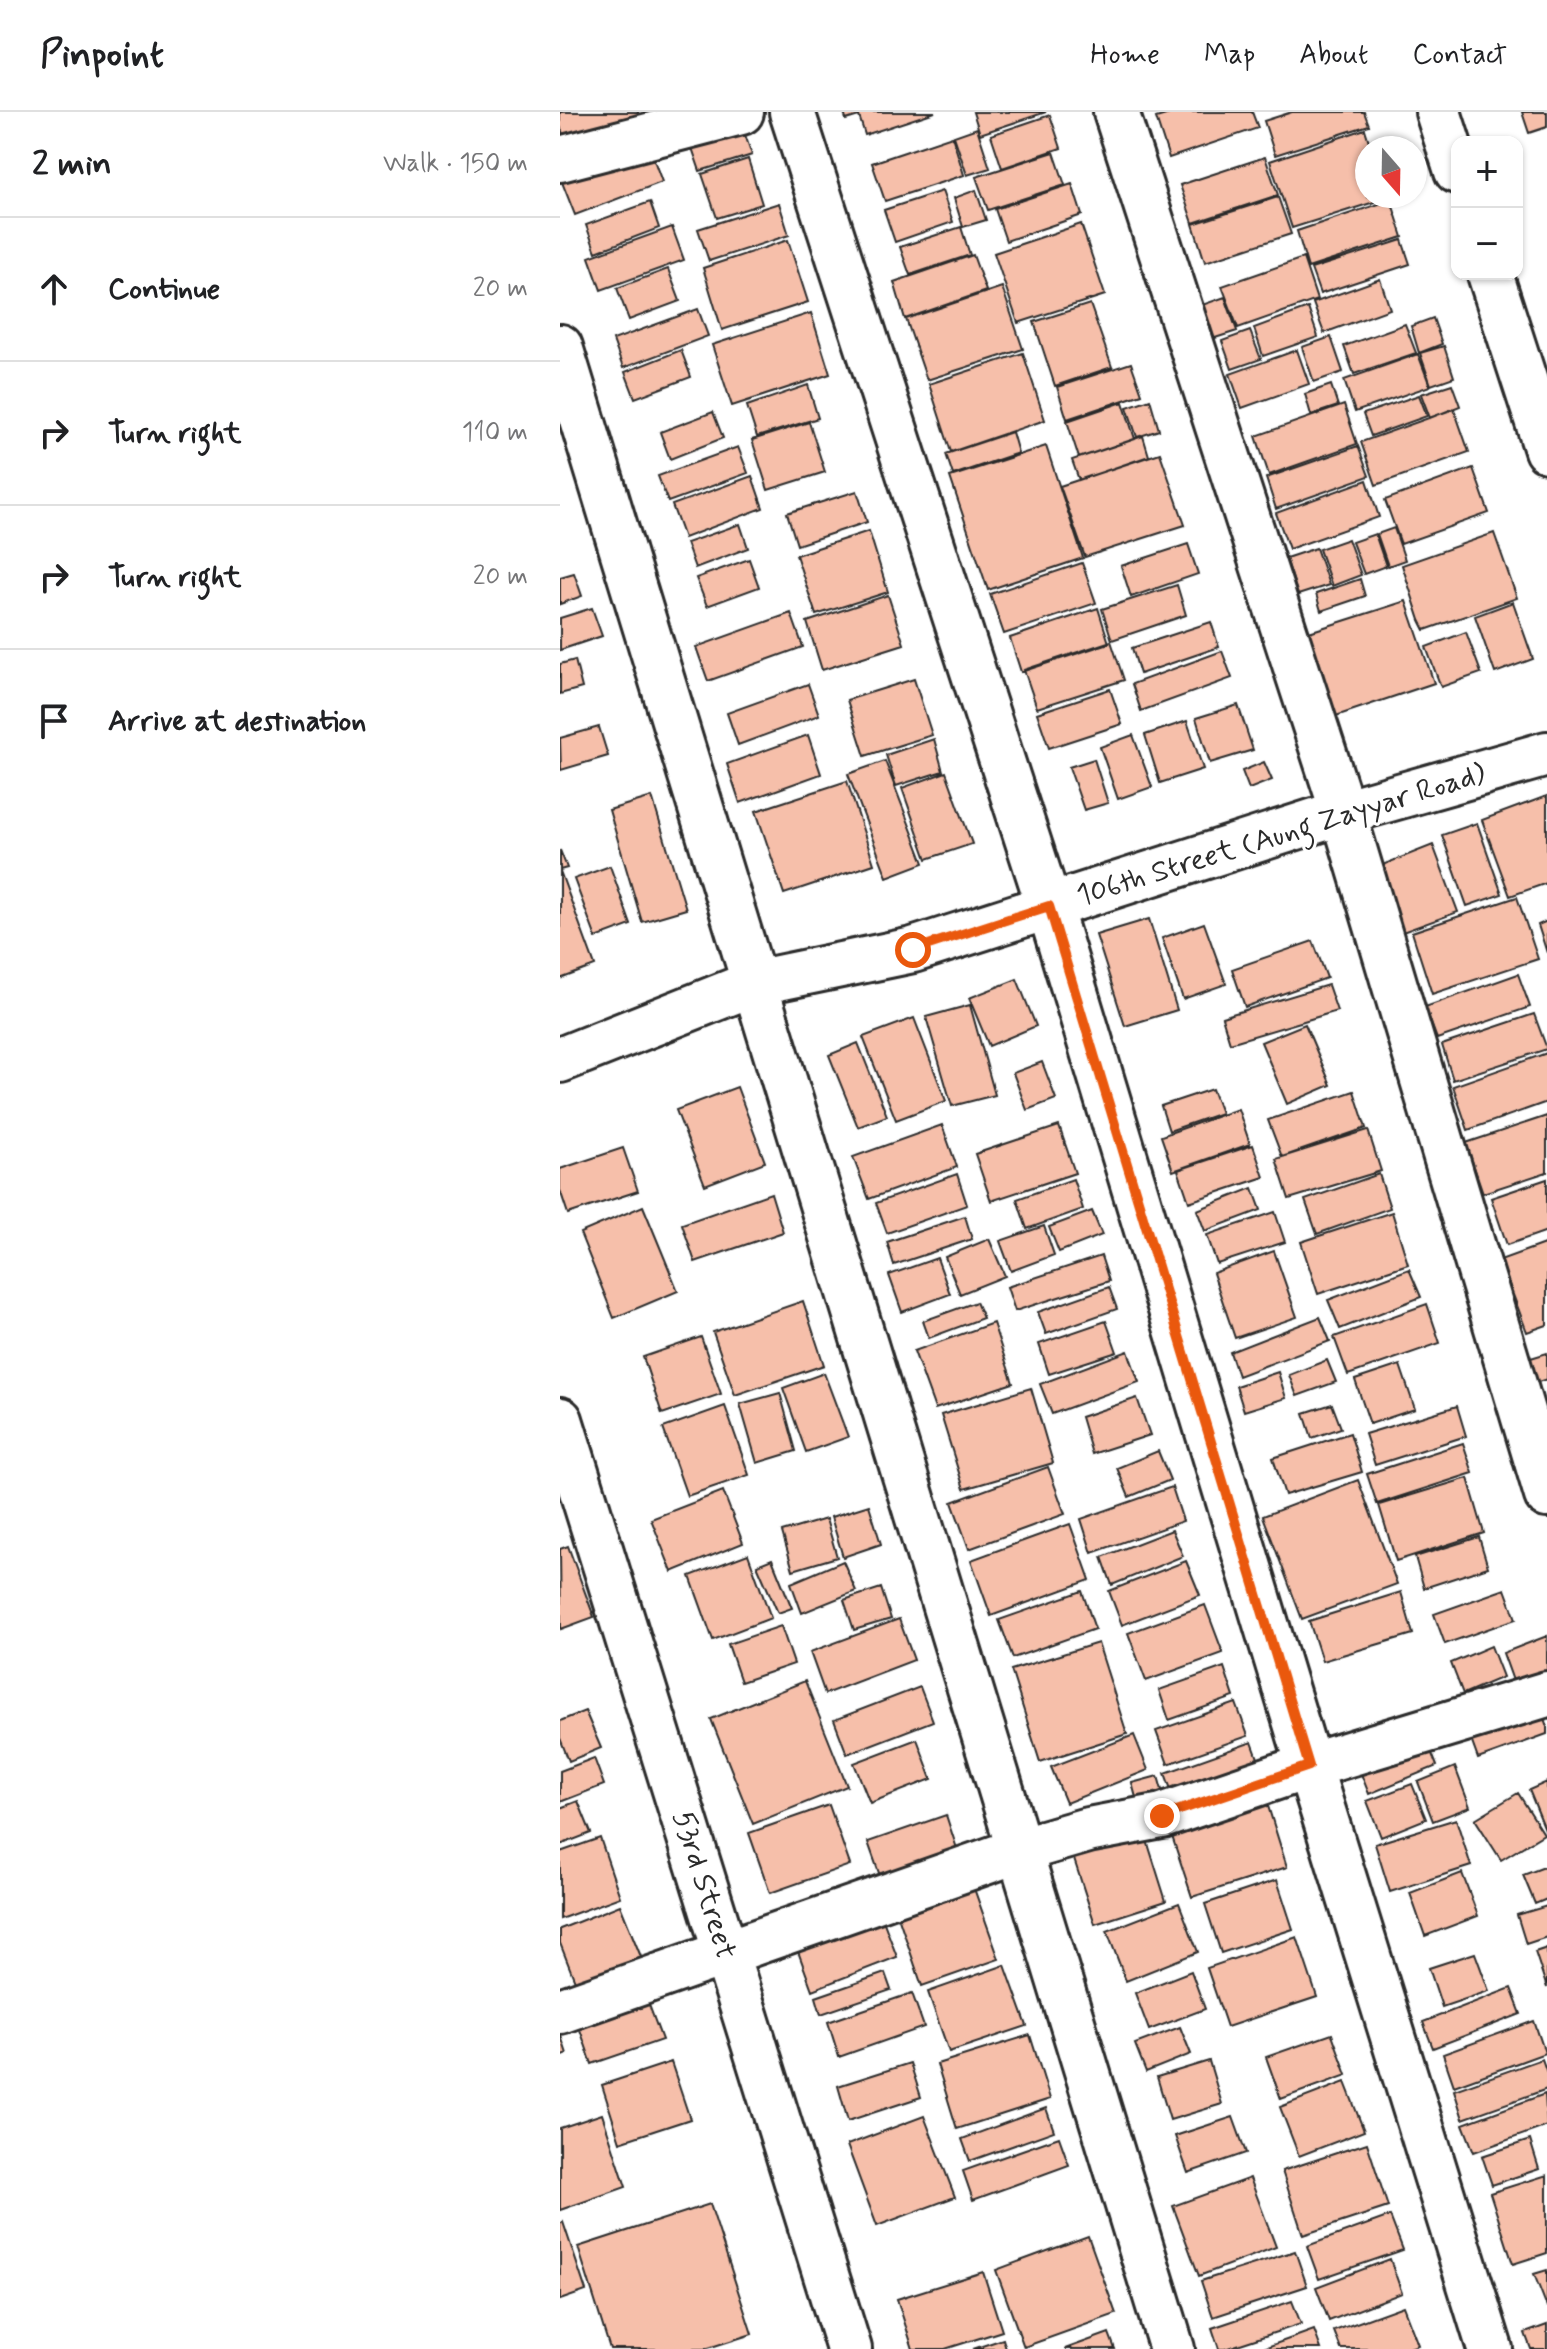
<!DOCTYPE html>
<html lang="en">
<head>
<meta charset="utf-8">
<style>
	:root { --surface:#fff; --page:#f2f2f2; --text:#202124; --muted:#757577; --line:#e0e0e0 }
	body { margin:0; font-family:Mynerve,sans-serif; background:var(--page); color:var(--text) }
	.controls { position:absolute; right:24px; top:24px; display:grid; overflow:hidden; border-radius:16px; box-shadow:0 2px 6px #0004 }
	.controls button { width:72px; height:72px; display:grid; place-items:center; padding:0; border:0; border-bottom:2px solid var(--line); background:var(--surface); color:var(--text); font:40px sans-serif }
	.compass { position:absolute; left:795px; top:24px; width:72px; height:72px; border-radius:50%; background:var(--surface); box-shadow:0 2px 6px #0004; rotate:160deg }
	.stop { position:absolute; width:24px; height:24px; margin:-18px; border:6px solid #ea580c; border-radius:50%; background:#fff }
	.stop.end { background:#ea580c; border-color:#fff; box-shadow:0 2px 8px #0008 }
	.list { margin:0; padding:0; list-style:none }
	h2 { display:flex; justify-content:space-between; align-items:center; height:104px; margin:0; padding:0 32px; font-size:34px }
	h2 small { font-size:26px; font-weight:400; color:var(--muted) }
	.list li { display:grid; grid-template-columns:52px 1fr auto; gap:24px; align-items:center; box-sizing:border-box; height:144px; padding:0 32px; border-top:2px solid var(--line) }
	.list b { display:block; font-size:30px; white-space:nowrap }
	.list em { font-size:26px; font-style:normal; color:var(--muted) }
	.icon { flex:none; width:44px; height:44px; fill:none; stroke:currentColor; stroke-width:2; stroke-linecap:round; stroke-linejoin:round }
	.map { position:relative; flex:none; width:987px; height:2237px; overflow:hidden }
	header { display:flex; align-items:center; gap:48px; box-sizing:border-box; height:112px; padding:0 40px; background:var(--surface); border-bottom:2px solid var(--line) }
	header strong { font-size:38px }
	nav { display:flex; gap:44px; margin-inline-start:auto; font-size:28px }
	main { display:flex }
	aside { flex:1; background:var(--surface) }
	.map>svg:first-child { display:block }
	.building { fill:#f6bfaa; stroke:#2b2b2b; stroke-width:2 }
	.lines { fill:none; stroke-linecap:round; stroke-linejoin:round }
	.minor-casing { stroke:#2b2b2b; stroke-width:50 }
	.minor { stroke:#fff; stroke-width:44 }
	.route { stroke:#ea580c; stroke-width:10 }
	.labels { text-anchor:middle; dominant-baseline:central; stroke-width:6; stroke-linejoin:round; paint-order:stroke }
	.street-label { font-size:30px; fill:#2b2b2b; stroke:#fff }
</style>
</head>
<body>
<header>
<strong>Pinpoint</strong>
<nav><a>Home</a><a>Map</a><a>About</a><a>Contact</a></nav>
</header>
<main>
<aside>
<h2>2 min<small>Walk · 150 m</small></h2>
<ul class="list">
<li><svg class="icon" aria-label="ahead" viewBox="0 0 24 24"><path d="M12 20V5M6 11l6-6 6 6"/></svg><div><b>Continue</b></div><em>20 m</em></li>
<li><svg class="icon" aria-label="right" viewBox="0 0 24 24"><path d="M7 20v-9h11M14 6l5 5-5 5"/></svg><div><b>Turn right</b></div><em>110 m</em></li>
<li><svg class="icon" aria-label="right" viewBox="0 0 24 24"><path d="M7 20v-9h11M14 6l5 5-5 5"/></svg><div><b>Turn right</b></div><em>20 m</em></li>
<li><svg class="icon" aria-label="arrive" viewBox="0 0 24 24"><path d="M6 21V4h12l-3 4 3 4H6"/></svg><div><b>Arrive at destination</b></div></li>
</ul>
</aside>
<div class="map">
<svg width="987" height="2237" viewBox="0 0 987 2237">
	<rect width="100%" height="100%" fill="#fff"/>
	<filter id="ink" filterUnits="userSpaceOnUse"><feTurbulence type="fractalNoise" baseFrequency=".0125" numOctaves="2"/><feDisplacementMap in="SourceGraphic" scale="16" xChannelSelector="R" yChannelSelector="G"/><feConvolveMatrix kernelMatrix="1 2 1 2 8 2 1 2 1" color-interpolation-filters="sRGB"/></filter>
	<g filter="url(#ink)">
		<path class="building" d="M0,0H78L79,4L6,30L0,14Z
			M284,0H375L305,23L299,4L286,8Z
			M413,0H486L420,22Z
			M616,0H692L698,16L609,46L596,6Z
			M732,0H804L809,13L715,43L704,9Z
			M962,0H987V15L969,21Z
			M490,3L501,36L442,56L431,23Z
			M181,11L192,43L140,59L129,27Z
			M417,16L430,56L407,63L394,24Z
			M805,17L811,36H807V84L827,86L732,116L710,49Z
			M392,24L404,63L325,89L312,51Z
			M87,29L102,70L15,103L0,65Z
			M494,40L505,73L428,98L416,65Z
			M705,45L718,83L633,111L620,73Z
			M188,47L202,92L157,106L142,62Z
			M512,72L522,103L446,129L435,97Z
			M416,78L426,108L403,115L394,86Z
			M382,79L393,110L335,130L324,98Z
			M718,85L731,122L645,150L633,112Z
			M831,88L843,125L748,156L737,119Z
			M90,90L99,116L36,140L26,113Z
			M219,91L229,123L149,149L138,117Z
			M521,112L545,183L458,211L434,141Z
			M112,115L124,148L41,178L29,145Z
			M401,115L410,143L350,163L340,135Z
			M228,128L248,190L162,218L143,156Z
			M842,128L850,152L760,182L751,157Z
			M413,143L426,179L345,207L334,170Z
			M743,146L757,188L678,216L662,174Z
			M108,157L120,189L69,208L57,176Z
			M820,167L830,197L764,221L753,191Z
			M442,175L463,237L367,268L346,207Z
			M665,185L677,219L652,227L639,194Z
			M530,192L552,255L495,274L474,210Z
			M748,196L758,225L703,244L694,216Z
			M138,197L148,224L63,256L53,228Z
			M251,201L270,262L172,294L152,233Z
			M873,206L882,232L859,241L851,214Z
			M845,212L856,241L794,262L784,234Z
			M690,219L701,247L672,257L662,229Z
			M771,225L783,260L754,270L742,235Z
			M884,234L894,265L871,273L860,241Z
			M121,238L131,265L75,286L65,260Z
			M737,238L749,272L682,296L670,262Z
			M463,241L485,308L391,340L369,272Z
			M858,242L870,274L795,300L784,268Z
			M571,251L582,282L507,307L497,275Z
			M892,272L900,294L870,306L861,282Z
			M248,273L258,306L197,325L187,294Z
			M771,273L778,294L751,303L745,282Z
			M859,283L867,304L811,324L803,302Z
			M590,287L599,318L577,325L567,295Z
			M563,290L575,327L519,346L507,309Z
			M784,293L797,332L709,363L696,324Z
			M894,297L909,340L816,373L801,330Z
			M153,300L163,326L110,347L100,320Z
			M249,310L265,360L208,378L192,328Z
			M452,320L458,341L393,363L386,342Z
			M583,324L589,344L519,368L512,348Z
			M486,334L523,446L428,478L390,365Z
			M798,334L809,364L716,397L706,366Z
			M178,335L188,361L108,390L98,364Z
			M600,341L625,413L525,445L500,374Z
			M913,356L929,401L841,432L825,388Z
			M192,364L203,396L124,426L112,393Z
			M807,368L819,405L729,437L716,401Z
			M297,379L307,410L237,433L227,401Z
			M180,412L188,436L135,456L126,431Z
			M834,416L845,448L828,454L817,422Z
			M309,419L328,480L256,503L236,443Z
			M934,421L957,486L865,518L860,508L842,453Z
			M815,422L826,454L804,462L792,430Z
			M788,427L801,463L772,474L759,437Z
			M628,432L638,462L571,485L561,454Z
			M756,436L769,473L738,483L726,446Z
			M189,447L199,475L147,494L136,466Z
			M522,451L536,491L444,522L430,482Z
			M14,461L22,484L0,492V465Z
			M800,467L805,484L761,499L756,482Z
			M617,473L626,503L552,528L542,497Z
			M328,483L344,532L262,558L247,510Z
			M846,489L874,571L773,605L746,521Z
			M953,490L973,547L935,561L915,504Z
			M32,496L42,524L0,538V506Z
			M538,496L549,531L461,560L450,526Z
			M231,501L243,535L148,569L136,535Z
			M651,510L659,535L580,562L572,536Z
			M906,520L921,561L881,575L866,535Z
			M551,529L564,568L477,596L464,558Z
			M662,539L672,566L581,599L572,572Z
			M15,548L22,576L0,582V552Z
			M354,567L372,623L305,644L287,588Z
			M248,572L259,603L178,633L167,601Z
			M550,577L562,612L489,636L477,601Z
			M678,593L693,638L650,651L636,606Z
			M627,609L643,657L600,671L585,623Z
			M39,615L48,644L1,658L0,626Z
			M248,623L261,662L180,691L167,652Z
			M573,623L592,675L558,687L540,635Z
			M374,627L383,659L336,674L326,643Z
			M534,647L548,691L524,698L509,655Z
			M325,649L364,751L327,765L288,662Z
			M704,650L712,668L689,677L682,659Z
			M386,660L412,732L367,747L342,676Z
			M287,669L314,752L224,782L196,699Z
			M987,684V771L950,784L922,708Z
			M92,685L126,797L82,810L49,698Z
			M917,711L942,782L907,794L882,723Z
			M873,733L898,800L837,822L812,757Z
			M0,738L7,756L0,758Z
			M50,754L71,813L36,826L14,767Z
			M0,759L35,854L0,867Z
			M957,785L978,847L872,882L852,820Z
			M589,807L617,898L565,914L536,823Z
			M987,809V841L978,813Z
			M644,811L666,872L623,887L602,826Z
			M753,829L767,866L685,895L672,857Z
			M958,862L970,895L877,927L865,895Z
			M457,867L476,914L429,934L409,886Z
			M768,873L777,899L670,931L662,905Z
			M410,893L435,983L392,994L366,905Z
			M974,902L987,937L893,968L882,933Z
			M354,906L386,989L336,1008L303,925Z
			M745,912L771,973L727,992L701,930Z
			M298,931L327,1004L298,1015L269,943Z
			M987,941V990L908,1018L893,974Z
			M482,950L496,987L467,998L453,961Z
			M177,975L205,1050L145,1073L116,998Z
			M652,977L661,1001L609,1019L601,994Z
			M794,979L806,1016L722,1045L708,1008Z
			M678,997L690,1032L613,1059L601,1024Z
			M987,1004V1060L923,1081L906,1031Z
			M382,1013L397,1055L309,1087L293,1045Z
			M499,1014L515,1061L431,1089L415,1042Z
			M808,1018L821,1059L729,1087L716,1047Z
			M693,1033L704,1065L629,1090L618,1058Z
			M63,1036L78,1079L8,1102L0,1078V1057Z
			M397,1062L407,1093L327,1121L316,1091Z
			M819,1062L830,1096L757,1122L745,1088Z
			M513,1067L523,1097L467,1117L457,1087Z
			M987,1067V1119L947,1133L931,1086Z
			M693,1076L701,1098L645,1119L637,1098Z
			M211,1081L223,1120L135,1150L122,1112Z
			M83,1094L118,1179L54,1206L20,1121Z
			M532,1099L542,1123L499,1140L489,1115Z
			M715,1100L725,1130L657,1152L647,1123Z
			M832,1100L848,1152L758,1182L741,1130Z
			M405,1104L412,1127L334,1153L327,1130Z
			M484,1114L494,1143L451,1159L440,1129Z
			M429,1127L445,1164L400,1182L385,1145Z
			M987,1131V1213L967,1220L940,1148Z
			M714,1139L737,1205L675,1226L653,1161Z
			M541,1144L549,1169L455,1199L447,1175Z
			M377,1146L390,1182L342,1200L329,1163Z
			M849,1157L861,1185L780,1217L768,1188Z
			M549,1175L557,1197L486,1222L478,1200Z
			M243,1189L264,1253L175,1283L153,1220Z
			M416,1190L423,1206L369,1226L363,1209Z
			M867,1192L880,1231L788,1263L774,1225Z
			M760,1205L770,1229L678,1264L670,1240Z
			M546,1209L557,1240L489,1262L479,1232Z
			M433,1211L453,1271L375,1297L354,1239Z
			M141,1225L161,1282L102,1302L83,1245Z
			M568,1239L579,1270L492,1302L480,1272Z
			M987,1241V1267L969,1273L961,1249Z
			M767,1248L776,1270L737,1284L729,1263Z
			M840,1253L855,1297L810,1312L795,1268Z
			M718,1260L726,1286L684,1299L676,1274Z
			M264,1261L288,1325L246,1340L223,1276Z
			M471,1276L493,1351L404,1377L381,1303Z
			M220,1281L236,1339L197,1351L180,1292Z
			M577,1286L590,1323L532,1342L521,1305Z
			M772,1292L781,1316L752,1326L744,1301Z
			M165,1294L189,1363L127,1384L103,1316Z
			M897,1294L906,1324L815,1353L805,1322Z
			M790,1321L802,1360L725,1383L713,1346Z
			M903,1331L913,1361L817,1392L807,1362Z
			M598,1339L610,1368L569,1385L557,1356Z
			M488,1355L505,1402L409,1437L392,1390Z
			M908,1366L924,1421L836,1449L819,1393Z
			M798,1368L837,1472L742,1507L703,1404Z
			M612,1375L623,1409L532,1441L521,1407Z
			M163,1379L183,1431L112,1460L91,1407Z
			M309,1393L321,1432L283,1445L271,1405Z
			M266,1407L277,1445L233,1458L222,1420Z
			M510,1412L530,1468L431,1504L411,1448Z
			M612,1418L623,1444L552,1473L542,1445Z
			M919,1425L928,1455L864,1476L855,1445Z
			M8,1434L34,1505L1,1517L0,1437Z
			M188,1442L211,1506L153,1528L130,1464Z
			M212,1447L232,1496L218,1501L197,1453Z
			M283,1449L296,1479L242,1501L231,1471Z
			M626,1449L640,1483L562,1513L549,1479Z
			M321,1476L331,1507L294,1518L284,1488Z
			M945,1477L956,1507L885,1532L874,1502Z
			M522,1479L535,1517L453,1546L439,1508Z
			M841,1480L853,1522L762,1549L749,1509Z
			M645,1493L663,1541L586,1569L568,1521Z
			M339,1507L354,1548L265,1582L250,1540Z
			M221,1514L234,1552L181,1570L168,1532Z
			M987,1524V1565L956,1577L943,1541Z
			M538,1531L567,1622L480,1650L451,1558Z
			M931,1534L943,1565L903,1582L891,1551Z
			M664,1555L674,1585L609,1608L599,1578Z
			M245,1569L287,1674L193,1712L151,1607Z
			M360,1575L373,1609L287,1642L274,1608Z
			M977,1586L987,1615V1622L918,1647L905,1611Z
			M676,1591L688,1624L608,1652L596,1619Z
			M25,1599L41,1636L9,1649L0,1626V1609Z
			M864,1622L877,1654L809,1682L796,1649Z
			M574,1623L588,1658L506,1691L491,1655Z
			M357,1627L372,1667L310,1691L294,1651Z
			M692,1630L703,1660L616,1691L605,1661Z
			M34,1646L44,1673L0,1690V1659Z
			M895,1655L910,1695L873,1709L858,1670Z
			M598,1664L607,1696L581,1704L572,1671Z
			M987,1670V1722L969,1678Z
			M852,1672L866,1707L821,1725L807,1689Z
			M703,1678L727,1755L632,1785L607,1709Z
			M958,1681L984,1722L941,1748L915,1707Z
			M18,1689L31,1721L0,1733V1696Z
			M269,1693L290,1753L210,1781L189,1721Z
			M386,1703L402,1752L325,1778L308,1730Z
			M896,1707L911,1754L830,1780L815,1732Z
			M584,1719L606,1789L535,1812L512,1741Z
			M40,1726L60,1785L0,1807V1740Z
			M987,1754V1787L975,1792L963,1763Z
			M902,1761L918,1804L865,1824L850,1781Z
			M411,1768L439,1847L362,1874L335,1795Z
			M717,1768L733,1817L661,1841L645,1792Z
			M619,1791L638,1840L566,1869L547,1819Z
			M60,1793L86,1857L20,1882L0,1831V1817Z
			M987,1794V1825L966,1832L957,1803Z
			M320,1800L337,1845L252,1878L235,1831Z
			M737,1825L757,1885L667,1915L647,1856Z
			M987,1836V1876L975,1840Z
			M915,1841L929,1879L882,1895L869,1856Z
			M445,1853L467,1914L389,1940L368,1880Z
			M631,1859L645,1897L589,1918L575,1881Z
			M325,1861L331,1878L261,1902L256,1885Z
			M951,1876L961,1902L873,1936L863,1910Z
			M352,1881L364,1915L279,1945L268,1910Z
			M85,1882L102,1928L32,1952L16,1906Z
			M974,1909L985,1941L894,1974L883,1942Z
			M620,1915L631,1942L586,1960L575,1932Z
			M0,1921L7,1942L0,1945Z
			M772,1922L787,1963L721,1987L706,1945Z
			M470,1923L490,1987L397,2017L377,1952Z
			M982,1947L987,1961V1977L903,2007L894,1978Z
			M649,1949L662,1992L610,2008L597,1965Z
			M111,1950L130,2007L60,2030L42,1973Z
			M350,1951L361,1985L288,2009L278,1974Z
			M785,1970L804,2019L739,2044L720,1995Z
			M985,1982L987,2014L914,2040L903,2012Z
			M486,1996L494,2019L410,2049L402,2027Z
			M42,2002L66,2075L0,2098V2016Z
			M364,2004L395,2085L317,2114L287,2033Z
			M673,2005L686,2041L628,2061L615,2024Z
			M499,2025L509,2053L413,2088L403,2059Z
			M970,2028L979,2057L932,2073L922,2044Z
			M807,2031L828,2095L743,2123L722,2059Z
			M987,2063V2141L953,2152L930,2081Z
			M690,2066L716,2135L639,2164L613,2094Z
			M150,2092L192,2222L145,2237H50L18,2135Z
			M830,2104L843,2138L759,2167L747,2134Z
			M3,2110L26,2179L0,2188V2112Z
			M528,2124L556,2202L464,2235L436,2158Z
			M735,2139L747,2174L653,2205L641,2169Z
			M830,2147L842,2181L769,2209L756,2175Z
			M987,2158V2195L974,2162Z
			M423,2160L442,2219L385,2237H353L337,2187Z
			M732,2189L741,2212L665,2237H659L652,2216Z
			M843,2194L858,2233L847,2237H781L774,2219Z
			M987,2213V2237H971L965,2221Z
			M754,2218L761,2237H701Z
			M549,2221L555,2237H505Z
			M443,2227L446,2237H413Z"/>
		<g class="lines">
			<defs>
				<path id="minor" d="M232,0L489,794L749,1654L930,2237
					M556,0L783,700L987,1383
					M878,0L897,59
					M0,47L181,0
					M930,162L987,338
					M0,235L612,2237
					M0,948L194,871L353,838L783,700L987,642
					M0,1308L289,2237
					M0,1899L459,1738L528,1718L602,1704L749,1654L987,1582"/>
			</defs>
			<use href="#minor" class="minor-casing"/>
			<use href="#minor" class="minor"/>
		</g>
	</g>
	<g class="lines" filter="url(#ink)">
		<path class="route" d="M353,838L489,794L749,1654L602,1704"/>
	</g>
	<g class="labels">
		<g class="street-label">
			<text transform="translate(721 723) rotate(-17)">106th Street (Aung Zayyar Road)</text>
			<text transform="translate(144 1773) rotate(73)">53rd Street</text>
		</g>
	</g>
</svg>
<div class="controls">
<button>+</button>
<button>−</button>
</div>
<svg class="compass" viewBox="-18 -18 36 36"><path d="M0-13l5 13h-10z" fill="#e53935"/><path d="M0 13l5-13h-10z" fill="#757577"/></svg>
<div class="stop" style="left:353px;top:838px"></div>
<div class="stop end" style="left:602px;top:1704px"></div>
</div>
</main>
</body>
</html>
